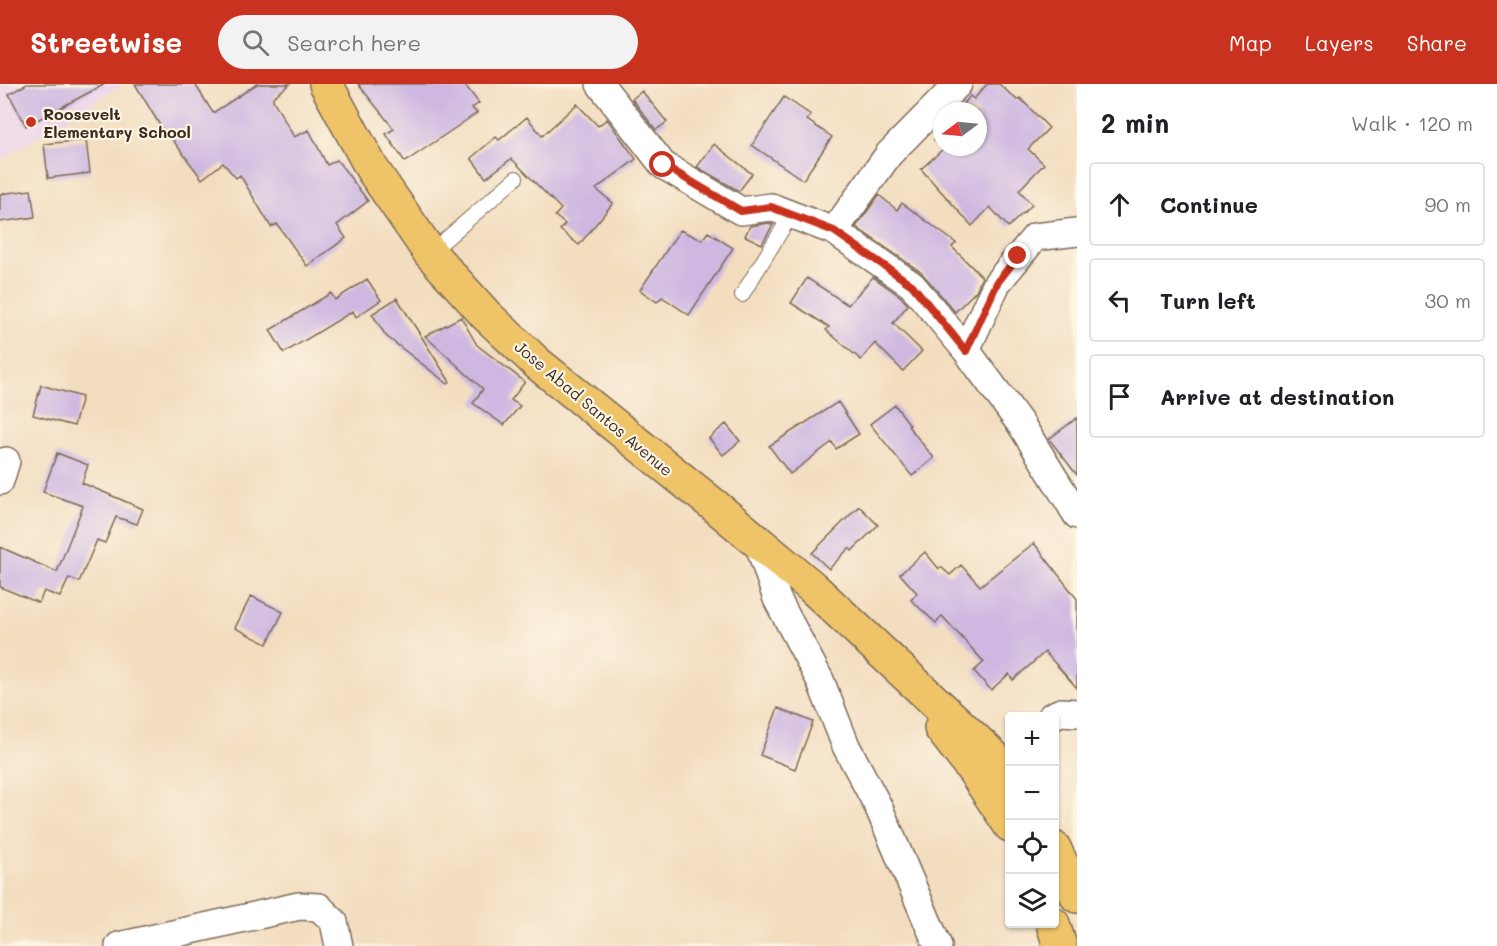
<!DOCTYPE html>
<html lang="en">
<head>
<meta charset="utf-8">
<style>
	:root { --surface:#fff; --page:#f2f2f2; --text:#202124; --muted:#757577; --line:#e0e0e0; --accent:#c8321e }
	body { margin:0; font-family:Mali,sans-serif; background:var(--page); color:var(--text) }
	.controls { position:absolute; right:18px; bottom:18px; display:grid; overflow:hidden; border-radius:6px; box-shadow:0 2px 4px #0004 }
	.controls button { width:54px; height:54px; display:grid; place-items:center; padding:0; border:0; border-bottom:2px solid var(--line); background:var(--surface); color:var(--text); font:30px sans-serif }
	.compass { position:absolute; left:933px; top:18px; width:54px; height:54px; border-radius:50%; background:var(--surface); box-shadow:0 2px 4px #0004; rotate:254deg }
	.stop { position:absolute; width:18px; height:18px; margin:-14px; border:4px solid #c8321e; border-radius:50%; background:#fff }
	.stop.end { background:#c8321e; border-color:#fff; box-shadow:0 2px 6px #0008 }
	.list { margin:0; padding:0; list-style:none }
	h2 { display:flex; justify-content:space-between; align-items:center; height:78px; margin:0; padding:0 24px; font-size:26px }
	h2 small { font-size:20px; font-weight:400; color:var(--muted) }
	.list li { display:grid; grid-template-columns:39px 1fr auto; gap:18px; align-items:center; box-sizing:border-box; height:84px; margin:0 12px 12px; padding:0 12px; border:2px solid var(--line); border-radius:6px }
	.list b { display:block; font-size:22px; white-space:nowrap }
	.list em { font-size:20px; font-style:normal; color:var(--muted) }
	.icon { flex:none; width:33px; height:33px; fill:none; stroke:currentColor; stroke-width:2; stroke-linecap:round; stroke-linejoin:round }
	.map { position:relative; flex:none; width:1077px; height:862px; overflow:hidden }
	header { display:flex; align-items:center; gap:36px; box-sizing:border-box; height:84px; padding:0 30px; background:var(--accent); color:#fff }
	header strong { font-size:28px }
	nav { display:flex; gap:33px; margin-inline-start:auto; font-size:21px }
	.search { width:420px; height:54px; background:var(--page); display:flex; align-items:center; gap:15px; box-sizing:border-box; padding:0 21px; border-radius:33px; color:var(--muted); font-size:22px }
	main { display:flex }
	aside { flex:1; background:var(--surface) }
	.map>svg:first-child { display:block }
	.built { fill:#ebd1eb }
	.building { fill:#ceb7e1 }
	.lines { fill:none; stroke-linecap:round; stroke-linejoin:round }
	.lane-casing { stroke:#7b6956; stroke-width:16 }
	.street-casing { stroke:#7b6956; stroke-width:30 }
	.highway-casing { stroke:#7b6956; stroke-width:36 }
	.lane { stroke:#fff; stroke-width:14 }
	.street { stroke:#fff; stroke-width:27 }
	.highway { stroke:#efc469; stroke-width:33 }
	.route { stroke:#c8321e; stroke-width:8 }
	.poi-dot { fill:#c8321e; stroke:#fcf5e5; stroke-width:2 }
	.labels { text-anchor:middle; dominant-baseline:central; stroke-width:4.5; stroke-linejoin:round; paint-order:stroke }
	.poi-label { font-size:16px; font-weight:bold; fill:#3b2a1e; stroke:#fcf5e5; text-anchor:start }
	.street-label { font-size:16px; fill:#3b2a1e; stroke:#fcf5e5 }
</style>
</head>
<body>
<header>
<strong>Streetwise</strong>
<div class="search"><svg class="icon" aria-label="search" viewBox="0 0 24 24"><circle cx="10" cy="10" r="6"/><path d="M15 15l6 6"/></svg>Search here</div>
<nav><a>Map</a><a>Layers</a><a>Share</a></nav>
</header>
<main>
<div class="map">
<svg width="1077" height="862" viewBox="0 0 1077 862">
	<rect width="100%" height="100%" fill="#fcf5e5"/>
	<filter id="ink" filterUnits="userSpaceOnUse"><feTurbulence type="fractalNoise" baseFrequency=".0167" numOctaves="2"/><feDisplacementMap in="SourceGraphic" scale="12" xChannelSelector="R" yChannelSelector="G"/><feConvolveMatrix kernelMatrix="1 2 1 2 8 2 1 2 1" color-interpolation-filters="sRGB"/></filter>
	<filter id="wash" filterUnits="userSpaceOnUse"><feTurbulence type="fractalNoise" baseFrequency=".008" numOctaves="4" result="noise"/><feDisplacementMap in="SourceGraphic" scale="24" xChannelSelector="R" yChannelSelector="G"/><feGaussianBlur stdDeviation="1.35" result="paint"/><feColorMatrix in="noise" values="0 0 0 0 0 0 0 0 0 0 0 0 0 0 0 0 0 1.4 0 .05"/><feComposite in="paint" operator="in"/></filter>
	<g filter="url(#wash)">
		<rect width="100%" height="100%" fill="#f3ddbf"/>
		<path class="built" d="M0,0H123L0,76Z"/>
		<g id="blocks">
			<path class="building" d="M27,0H105L26,42L9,10Z
				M135,0H195L213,29L257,0H290L273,13V16L294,53L309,46L327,81L337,76L368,117L337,141L346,154L307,182L277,140L271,143L240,91L236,94L223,79L202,95L166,47L164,48Z
				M358,0H464L479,19L472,24L477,29L405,78L386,50L394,45Z
				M987,0H999L1017,16L1020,14L1049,44L1028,65L1044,80L1019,106L1032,121L1008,143L990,123L972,142L921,85L943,65L934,56L942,46V63H978V27H958L970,12L974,15Z
				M642,7L667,38L656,46L632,15Z
				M784,13L811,31L807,36L832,53L803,96L752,61Z
				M577,20L598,42L607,35L636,75L596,105L613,119L579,161L560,146L565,140L555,132L561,125L514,77L511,75L486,94L471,74L496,53L499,56L527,33L542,52Z
				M86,56L90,89L48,94L44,60Z
				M714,60L752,90L739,107L697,83Z
				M31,106L35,133L0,138V110Z
				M879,111L897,126L902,119L956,159L952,163L982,193L976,207L955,228L921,188L856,143Z
				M769,139L773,141L762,160L745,152L750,142Z
				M680,146L702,156L708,148L733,164L689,231L662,213L657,218L640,206Z
				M873,193L901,213L908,221L893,239L922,267L903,287L875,259L861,276L826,246L829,243L791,219L807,194L848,221Z
				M367,195L381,216L356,233L353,227L284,269L270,246L331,209L335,216Z
				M397,214L450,298L448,300L386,252L372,230Z
				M461,233L477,261L525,298L511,316L520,322L504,341L473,319L483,305L425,252Z
				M41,301L82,313L74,342L33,331Z
				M838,318L859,350L836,365L832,358L790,390L769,362Z
				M895,321L910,341L908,342L934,374L912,392L870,340Z
				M1077,334V391L1049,355Z
				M726,340L740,357L723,371L709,354Z
				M57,369L88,381L82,399L143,425L137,440L116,433L105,459L97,456L79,498L69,494L60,513L44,507L39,519L0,503V463L57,488L83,422L43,408Z
				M859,422L878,441L852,467L849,464L829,485L812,469Z
				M1034,459L1077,515V604L1045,568L1013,596L1009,590L991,606L974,587L984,578L942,532L936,539L911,516L917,509L900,490L925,468L939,485L941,483L950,491L961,481L980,502Z
				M251,512L283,528L267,560L235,544Z
				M778,624L813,638L795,685L760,671Z"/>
		</g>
	</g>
	<g filter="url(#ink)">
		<use href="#blocks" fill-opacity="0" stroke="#7b6956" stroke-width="1.5"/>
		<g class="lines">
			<defs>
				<path id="lane" d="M430,169L516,94
					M742,211L791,131"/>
				<path id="street" d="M600,0L663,81L741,127L771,123L834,147L912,201L966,266L1022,342L1077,431
					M834,147L889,70L958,0
					M966,266L997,199L1035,153L1077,148
					M0,397L6,377
					M758,458L777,515L820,596L846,662L878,722L938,862
					M1052,632L1061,628L1077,629
					M119,862L299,822L319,823L334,838L339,862"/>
				<path id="highway" d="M326,0L372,85L430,169L486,231L537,279L715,422L812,503L993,672L1010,694
					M941,644L974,687L1010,741
					M1054,764L1077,812
					M1053,840L1060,862"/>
			</defs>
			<use href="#lane" class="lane-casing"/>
			<use href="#street" class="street-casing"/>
			<use href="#highway" class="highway-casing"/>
			<use href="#lane" class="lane"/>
			<use href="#street" class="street"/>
			<use href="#highway" class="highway"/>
		</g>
	</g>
	<g class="lines" filter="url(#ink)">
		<path class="route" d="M663,81L741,127L771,123L834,147L912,201L966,267L997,199L1018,172"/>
	</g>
	<circle class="poi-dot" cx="31" cy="38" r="6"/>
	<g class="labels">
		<g class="poi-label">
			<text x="43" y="29">Roosevelt<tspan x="43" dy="18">Elementary School</tspan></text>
		</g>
		<g class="street-label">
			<text transform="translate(594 324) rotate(40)">Jose Abad Santos Avenue</text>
		</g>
	</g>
</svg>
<div class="controls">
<button>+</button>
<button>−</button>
<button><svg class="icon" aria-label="locate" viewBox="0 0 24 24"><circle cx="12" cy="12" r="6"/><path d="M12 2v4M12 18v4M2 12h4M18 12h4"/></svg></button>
<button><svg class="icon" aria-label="layers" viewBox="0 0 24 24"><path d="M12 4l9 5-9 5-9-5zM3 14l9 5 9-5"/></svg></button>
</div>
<svg class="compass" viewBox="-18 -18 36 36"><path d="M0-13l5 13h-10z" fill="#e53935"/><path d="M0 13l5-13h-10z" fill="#757577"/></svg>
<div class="stop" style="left:663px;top:81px"></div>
<div class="stop end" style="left:1018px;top:172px"></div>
</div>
<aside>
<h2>2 min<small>Walk · 120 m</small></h2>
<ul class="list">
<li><svg class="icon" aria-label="ahead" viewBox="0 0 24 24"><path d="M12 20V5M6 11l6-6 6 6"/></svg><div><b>Continue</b></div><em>90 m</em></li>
<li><svg class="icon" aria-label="left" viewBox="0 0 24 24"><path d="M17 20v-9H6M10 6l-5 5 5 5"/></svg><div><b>Turn left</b></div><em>30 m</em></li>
<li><svg class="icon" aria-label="arrive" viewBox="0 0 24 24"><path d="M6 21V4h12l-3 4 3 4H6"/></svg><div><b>Arrive at destination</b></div></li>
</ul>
</aside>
</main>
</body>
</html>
